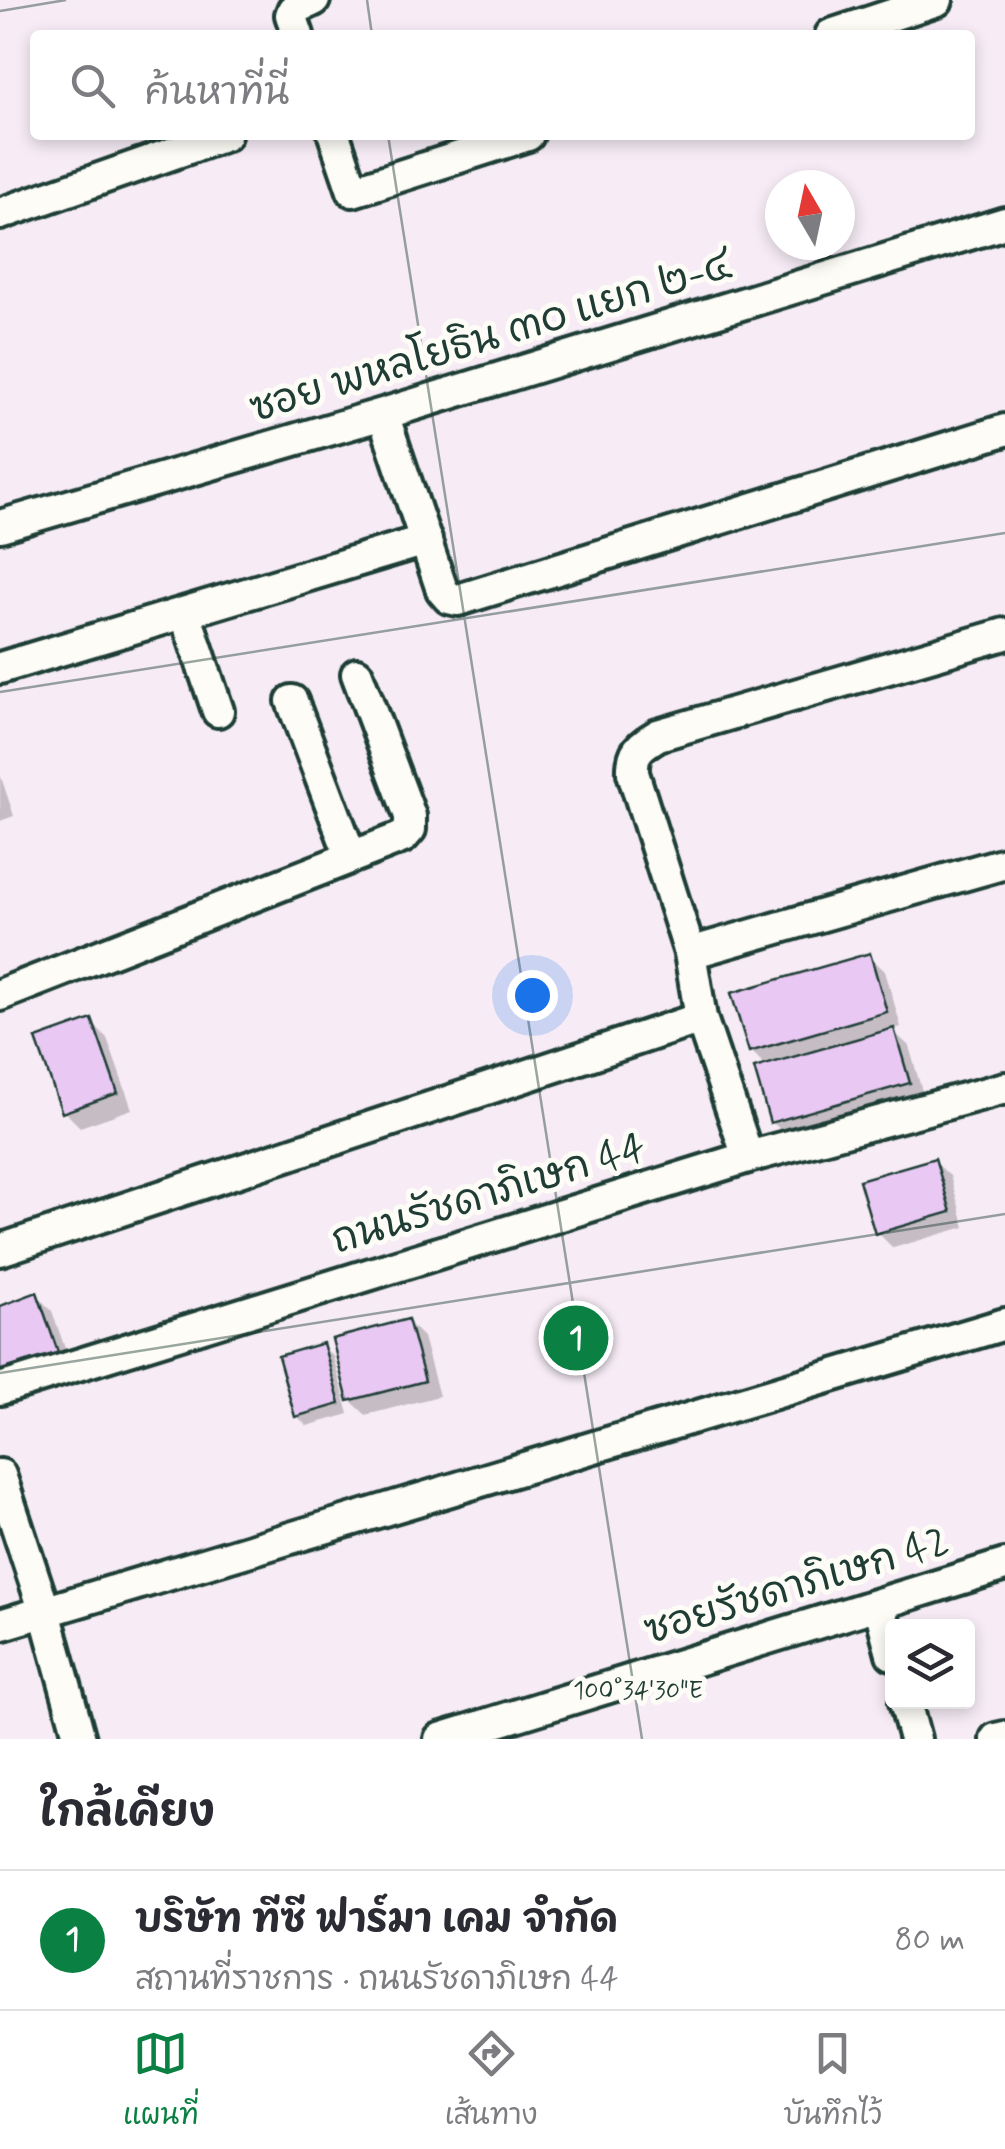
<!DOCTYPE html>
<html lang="th">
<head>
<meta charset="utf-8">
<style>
	:root { --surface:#fff; --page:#f2f2f3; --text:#2b2b33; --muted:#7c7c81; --line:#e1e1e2; --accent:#0b8043 }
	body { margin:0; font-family:Mynerve,"Playpen Sans Thai",sans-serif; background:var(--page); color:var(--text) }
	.controls { position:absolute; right:30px; bottom:30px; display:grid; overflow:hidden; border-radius:10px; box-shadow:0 5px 15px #0003 }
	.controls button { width:90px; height:90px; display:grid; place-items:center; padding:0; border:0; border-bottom:2px solid var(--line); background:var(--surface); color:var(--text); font:50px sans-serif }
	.compass { position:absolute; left:765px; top:170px; width:90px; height:90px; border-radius:50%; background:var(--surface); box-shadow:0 5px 15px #0003; rotate:351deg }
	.you { position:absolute; left:532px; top:995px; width:35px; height:35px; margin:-25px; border:8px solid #fff; border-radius:50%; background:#1a73e8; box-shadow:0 0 0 15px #1a73e833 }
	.badge { display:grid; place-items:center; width:65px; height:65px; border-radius:50%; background:var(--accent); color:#fff; font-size:32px; font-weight:700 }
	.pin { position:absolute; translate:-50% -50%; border:5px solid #fff; box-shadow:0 2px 10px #0006 }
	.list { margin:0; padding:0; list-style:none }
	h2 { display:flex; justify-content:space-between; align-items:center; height:130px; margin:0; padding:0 40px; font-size:42px }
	h2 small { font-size:32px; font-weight:400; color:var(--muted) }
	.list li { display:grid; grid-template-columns:65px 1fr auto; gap:30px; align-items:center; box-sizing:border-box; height:140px; padding:0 40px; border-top:2px solid var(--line) }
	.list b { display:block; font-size:38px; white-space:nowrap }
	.list p { margin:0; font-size:32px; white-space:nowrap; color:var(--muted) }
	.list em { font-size:32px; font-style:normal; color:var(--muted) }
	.icon { flex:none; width:55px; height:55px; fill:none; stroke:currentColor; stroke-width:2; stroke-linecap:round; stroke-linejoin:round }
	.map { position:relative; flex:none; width:1005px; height:1739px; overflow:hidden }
	.search { position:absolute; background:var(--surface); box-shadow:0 5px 15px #0003; left:30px; right:30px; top:30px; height:110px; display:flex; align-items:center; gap:25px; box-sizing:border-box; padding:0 35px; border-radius:10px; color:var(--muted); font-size:38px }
	.sheet { height:270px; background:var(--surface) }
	nav { display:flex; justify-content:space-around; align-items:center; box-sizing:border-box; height:140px; border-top:2px solid var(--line); background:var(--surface); font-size:28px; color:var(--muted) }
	nav a { display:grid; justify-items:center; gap:5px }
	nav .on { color:var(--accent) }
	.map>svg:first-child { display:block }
	.shadow { fill:#0003 }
	.building { fill:#e9c8f4; stroke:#1f3d34; stroke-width:2.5 }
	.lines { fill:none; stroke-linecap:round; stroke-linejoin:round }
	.minor-casing { stroke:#1f3d34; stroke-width:38 }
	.minor { stroke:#fdfcf7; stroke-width:30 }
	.ticks { fill:none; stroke:#1f3d34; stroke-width:2.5; stroke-opacity:0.45 }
	.labels { text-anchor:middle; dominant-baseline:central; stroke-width:10; stroke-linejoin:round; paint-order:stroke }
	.street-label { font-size:40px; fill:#1f3d34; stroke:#fdfcf7 }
	.ticks-label { font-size:25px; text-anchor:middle; fill:#1f3d34; stroke:#fdfcf7; stroke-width:10; stroke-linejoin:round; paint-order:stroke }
</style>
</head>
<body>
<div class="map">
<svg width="1005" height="1739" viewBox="0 0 1005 1739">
	<rect width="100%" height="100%" fill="#f7ecf6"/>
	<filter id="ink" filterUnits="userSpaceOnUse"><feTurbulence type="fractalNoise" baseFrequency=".01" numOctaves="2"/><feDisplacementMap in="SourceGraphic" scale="20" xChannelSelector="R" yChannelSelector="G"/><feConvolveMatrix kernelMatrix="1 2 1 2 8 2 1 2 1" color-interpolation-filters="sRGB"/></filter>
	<g filter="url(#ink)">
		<path class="shadow" d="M0,774L14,816L0,821Z
			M869,956L885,971L901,1027L892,1030L909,1046L924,1098L788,1137L772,1122L767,1067L751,1051Z
			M91,1022L107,1038L132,1109L80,1127L64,1111Z
			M934,1161L950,1176L965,1227L893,1248L877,1232Z
			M36,1295L52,1311L73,1371L3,1375L0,1366V1309Z
			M408,1322L423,1337L439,1396L366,1415L350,1400Z
			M322,1346L333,1356L349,1414L307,1426L297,1416Z"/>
		<path class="building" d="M870,953L887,1012L749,1052L731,993Z
			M92,1019L118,1093L62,1113L36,1039Z
			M894,1028L910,1083L770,1123L754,1068Z
			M935,1158L951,1212L875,1234L859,1180Z
			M37,1292L59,1355L0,1373V1306Z
			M408,1319L425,1381L348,1401L332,1339Z
			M323,1343L340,1404L295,1417L278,1356Z"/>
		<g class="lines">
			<defs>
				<path id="minor" d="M298,35L291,15L293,10L314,0
					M831,35L937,0
					M334,135L353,191L528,135
					M0,214L225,135
					M383,414L442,590L449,598L458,600L1005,430
					M0,526L383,414L1005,223
					M185,613L218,711
					M0,668L426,540
					M292,701L351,857
					M690,953L1005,863
					M0,995L403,837L410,829V816L357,674
					M748,1157L701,1018L690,953L633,773C632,751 640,746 658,735L1005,634
					M0,1250L701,1018
					M0,1389L748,1157L1005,1088
					M0,1475L45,1612L80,1739
					M879,1604L892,1654
					M0,1625L1005,1324
					M905,1702L915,1739
					M440,1739L1005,1565
					M996,1739L1005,1737"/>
			</defs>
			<use href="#minor" class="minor-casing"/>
			<use href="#minor" class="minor"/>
		</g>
	</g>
	<path class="ticks" d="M367,0L372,35M0,11L66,0M388,135L642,1739M0,692L1005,533M0,1373L1005,1214"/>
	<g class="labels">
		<g class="street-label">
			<text transform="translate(491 338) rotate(-17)">ซอย พหลโยธิน ๓๐ แยก ๒-๔</text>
			<text transform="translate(489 1195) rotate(-17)">ถนนรัชดาภิเษก 44</text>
			<text transform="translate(797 1587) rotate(-17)">ซอยรัชดาภิเษก 42</text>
		</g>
	</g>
	<g class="ticks-label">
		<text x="638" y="1698">100°34'30"E</text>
	</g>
</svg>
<div class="controls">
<button><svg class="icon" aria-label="layers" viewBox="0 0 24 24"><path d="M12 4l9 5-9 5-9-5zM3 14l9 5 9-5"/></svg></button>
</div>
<svg class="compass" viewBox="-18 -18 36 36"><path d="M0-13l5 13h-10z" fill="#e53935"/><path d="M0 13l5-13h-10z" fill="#7c7c81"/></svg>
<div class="you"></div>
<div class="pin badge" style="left:576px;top:1338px">1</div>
<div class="search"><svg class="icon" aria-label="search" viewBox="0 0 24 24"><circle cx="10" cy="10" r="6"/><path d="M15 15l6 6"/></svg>ค้นหาที่นี่</div>
</div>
<section class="sheet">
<h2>ใกล้เคียง<small></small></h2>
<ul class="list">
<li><span class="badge">1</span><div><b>บริษัท ทีซี ฟาร์มา เคม จำกัด</b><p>สถานที่ราชการ · ถนนรัชดาภิเษก 44</p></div><em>80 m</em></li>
</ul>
</section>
<nav>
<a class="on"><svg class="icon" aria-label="map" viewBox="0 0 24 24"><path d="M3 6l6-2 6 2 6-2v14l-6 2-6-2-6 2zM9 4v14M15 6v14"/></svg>แผนที่</a>
<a><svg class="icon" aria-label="directions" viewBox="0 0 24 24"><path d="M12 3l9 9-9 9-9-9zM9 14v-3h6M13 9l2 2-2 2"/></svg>เส้นทาง</a>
<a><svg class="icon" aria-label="saved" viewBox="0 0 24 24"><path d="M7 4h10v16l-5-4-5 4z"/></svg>บันทึกไว้</a>
</nav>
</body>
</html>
